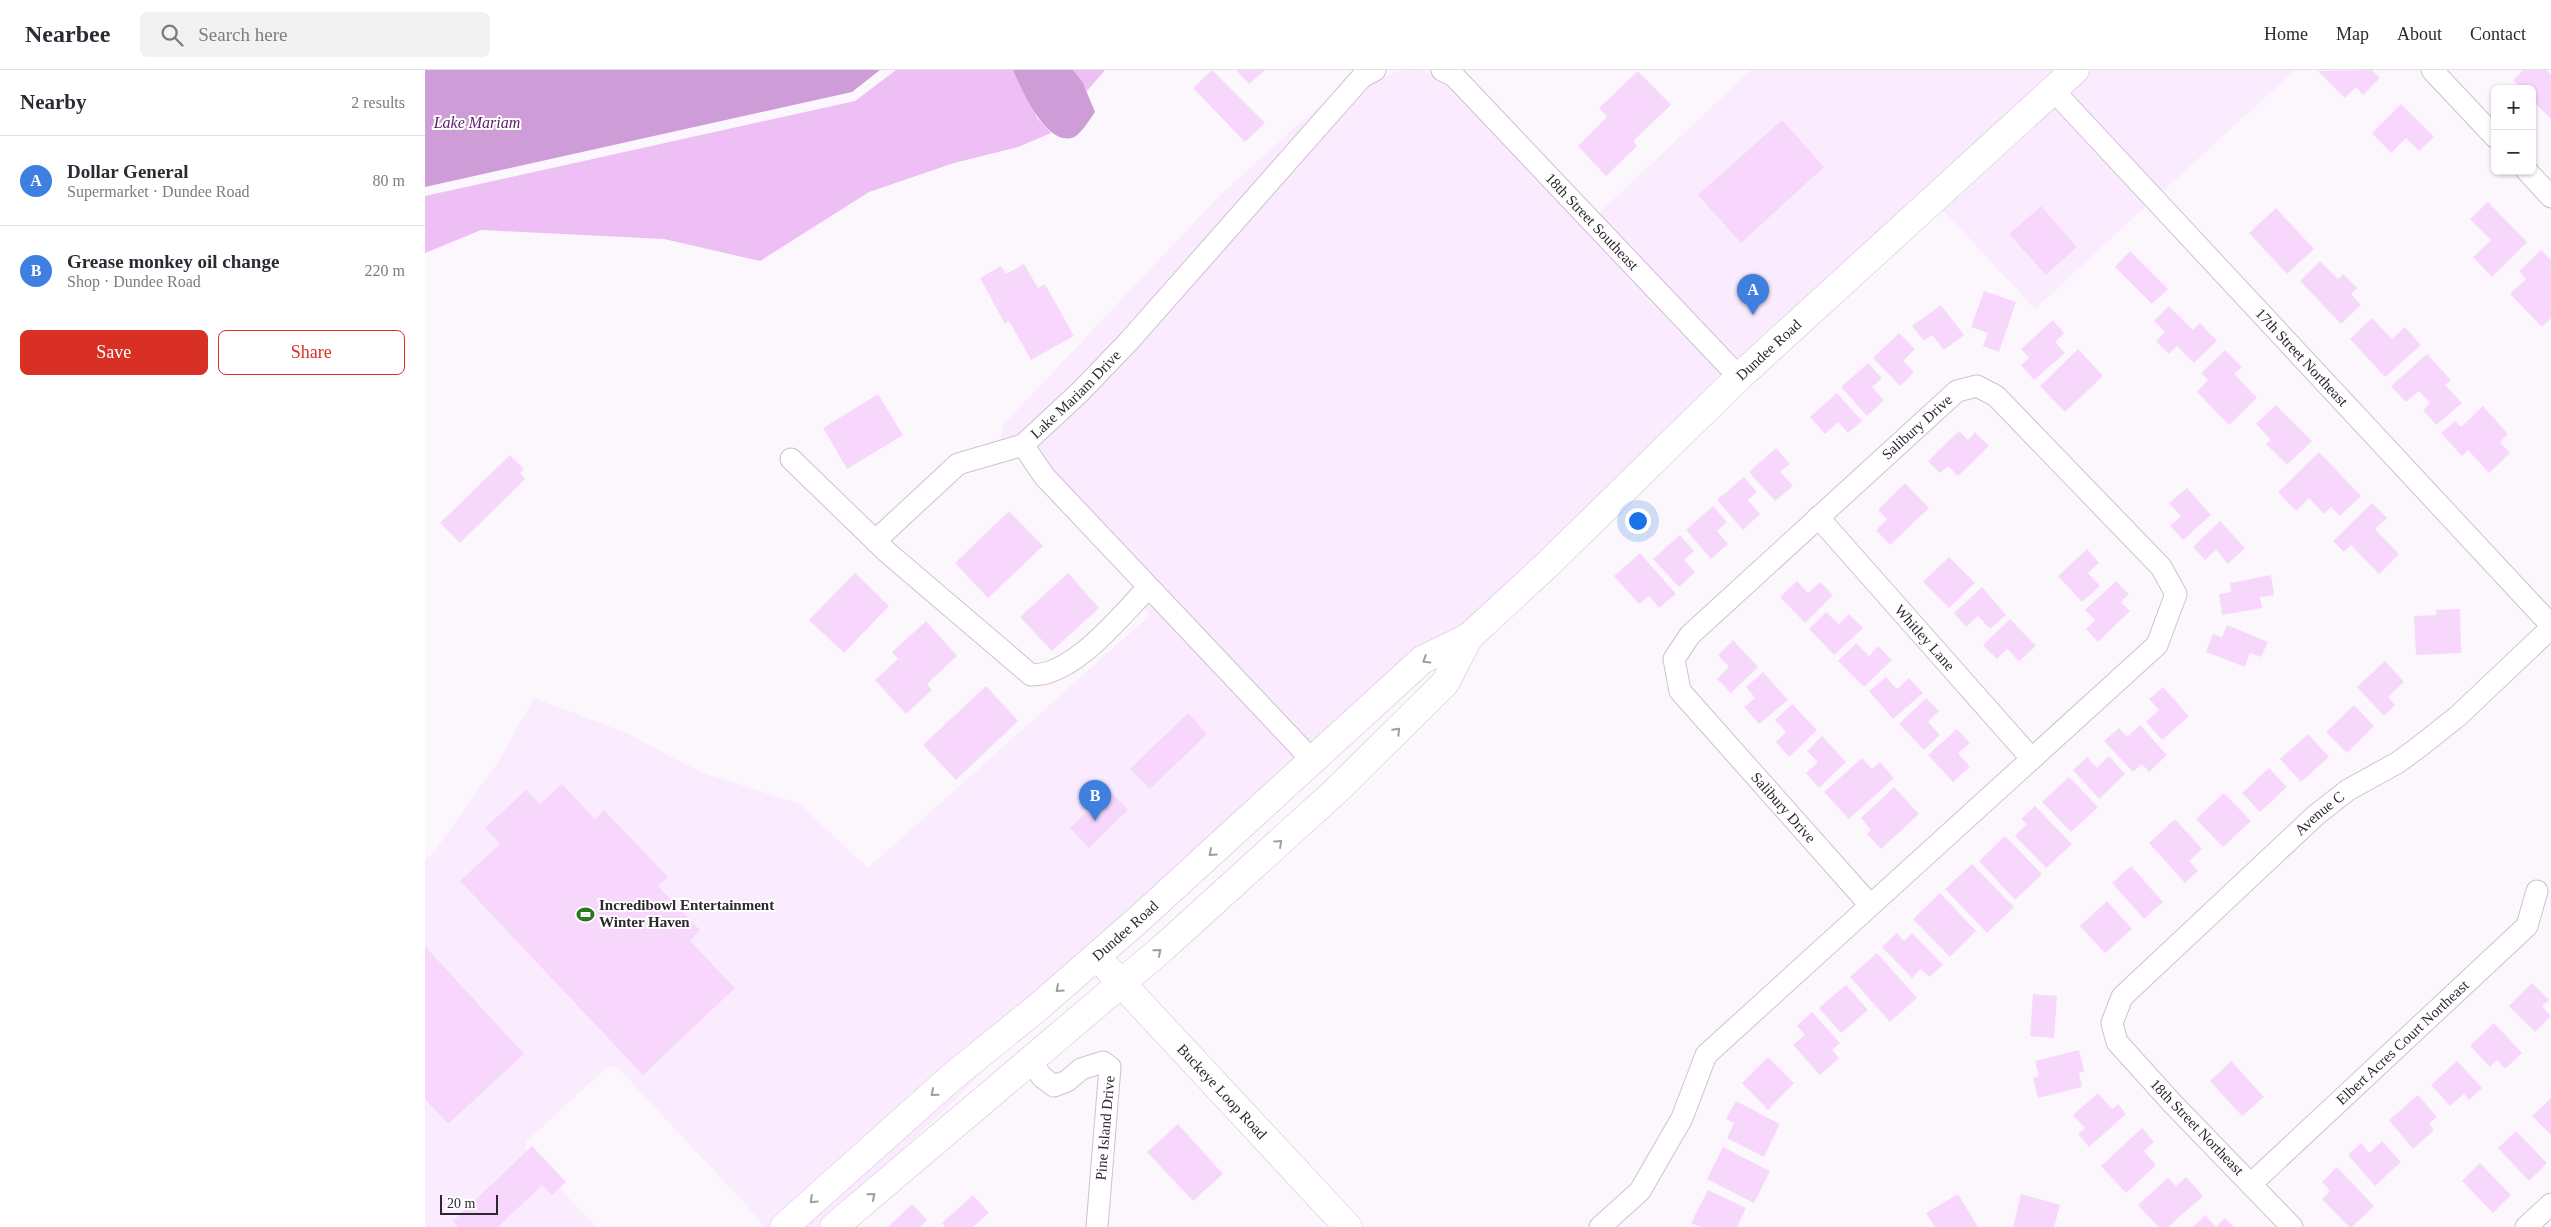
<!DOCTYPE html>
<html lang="en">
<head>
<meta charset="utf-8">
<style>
	:root { --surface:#fff; --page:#f2f2f3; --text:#2b2b33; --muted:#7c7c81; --line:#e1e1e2; --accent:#d93025 }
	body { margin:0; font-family:"Times New Roman",serif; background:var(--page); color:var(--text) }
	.controls { position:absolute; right:15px; top:15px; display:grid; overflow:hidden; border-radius:8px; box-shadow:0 1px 4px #0004 }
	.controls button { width:45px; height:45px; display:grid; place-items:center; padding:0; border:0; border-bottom:1px solid var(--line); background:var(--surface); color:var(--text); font:25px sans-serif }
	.scale { position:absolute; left:15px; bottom:12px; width:58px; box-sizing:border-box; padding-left:5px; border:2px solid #2e2730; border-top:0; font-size:14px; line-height:18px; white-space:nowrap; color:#2e2730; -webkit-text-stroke:4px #fff; paint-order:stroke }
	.you { position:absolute; left:1212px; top:450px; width:18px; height:18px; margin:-12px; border:4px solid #fff; border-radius:50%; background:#1a73e8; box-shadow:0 0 0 8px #1a73e833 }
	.badge { display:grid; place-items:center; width:32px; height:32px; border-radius:50%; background:var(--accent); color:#fff; font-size:16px; font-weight:700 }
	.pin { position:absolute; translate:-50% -41px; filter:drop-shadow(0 1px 2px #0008) }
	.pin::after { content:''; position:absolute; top:26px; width:18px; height:15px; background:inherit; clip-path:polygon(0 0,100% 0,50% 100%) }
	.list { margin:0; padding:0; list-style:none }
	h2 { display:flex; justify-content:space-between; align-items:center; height:65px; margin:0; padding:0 20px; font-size:21px }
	h2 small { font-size:16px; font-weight:400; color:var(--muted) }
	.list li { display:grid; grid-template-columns:32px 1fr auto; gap:15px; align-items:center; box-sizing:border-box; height:90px; padding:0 20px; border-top:1px solid var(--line) }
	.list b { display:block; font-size:19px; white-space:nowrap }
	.list p { margin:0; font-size:16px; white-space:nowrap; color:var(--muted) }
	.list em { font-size:16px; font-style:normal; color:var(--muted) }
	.actions { display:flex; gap:10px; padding:15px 20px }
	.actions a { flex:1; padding:11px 0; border:1px solid var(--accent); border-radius:8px; text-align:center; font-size:18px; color:var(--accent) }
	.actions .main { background:var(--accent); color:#fff }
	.icon { flex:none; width:28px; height:28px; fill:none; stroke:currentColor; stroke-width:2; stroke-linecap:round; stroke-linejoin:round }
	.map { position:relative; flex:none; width:2126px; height:1157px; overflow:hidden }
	header { display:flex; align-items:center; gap:30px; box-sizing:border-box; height:70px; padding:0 25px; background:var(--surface); border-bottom:1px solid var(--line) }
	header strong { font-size:24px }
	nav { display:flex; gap:28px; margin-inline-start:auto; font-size:18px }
	.search { width:350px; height:45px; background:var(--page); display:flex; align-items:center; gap:12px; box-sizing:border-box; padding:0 18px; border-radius:8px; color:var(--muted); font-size:19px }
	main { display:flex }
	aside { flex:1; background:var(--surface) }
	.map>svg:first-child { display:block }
	.built { fill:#fbebfe }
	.green { fill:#edbff5 }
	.water { fill:#ce9dd7 }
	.building { fill:#f7d8fc }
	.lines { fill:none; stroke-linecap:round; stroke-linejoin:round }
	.street-casing { stroke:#d2bed5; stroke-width:23 }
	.secondary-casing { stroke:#d2bed5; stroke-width:29 }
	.street { stroke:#fff; stroke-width:21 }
	.secondary { stroke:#fff; stroke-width:28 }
	.oneway { stroke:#a19ea2 }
	.labels { text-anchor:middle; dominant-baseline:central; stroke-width:4; stroke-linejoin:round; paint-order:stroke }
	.street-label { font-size:15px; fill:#2e2730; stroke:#fff }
	.poi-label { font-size:15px; font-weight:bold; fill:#2e2730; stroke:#fff; text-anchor:start }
	.water-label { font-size:16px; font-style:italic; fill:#5d2268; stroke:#fff }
</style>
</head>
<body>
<header>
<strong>Nearbee</strong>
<div class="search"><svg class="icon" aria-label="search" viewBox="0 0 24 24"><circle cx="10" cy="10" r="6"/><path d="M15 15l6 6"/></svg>Search here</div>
<nav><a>Home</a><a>Map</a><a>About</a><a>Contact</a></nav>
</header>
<main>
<aside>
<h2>Nearby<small>2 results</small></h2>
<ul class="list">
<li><span class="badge" style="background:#3f7fe0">A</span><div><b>Dollar General</b><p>Supermarket · Dundee Road</p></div><em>80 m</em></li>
<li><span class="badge" style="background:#3f7fe0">B</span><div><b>Grease monkey oil change</b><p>Shop · Dundee Road</p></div><em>220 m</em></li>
</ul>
<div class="actions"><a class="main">Save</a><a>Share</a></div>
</aside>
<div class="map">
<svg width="2126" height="1157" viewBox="0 0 2126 1157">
	<rect width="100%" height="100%" fill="#fcf7fc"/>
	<path class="built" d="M997,0L1023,15L1299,306L1036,559L887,676L627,400L612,377L663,329L712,278L944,15L972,1Z
		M1326,0H1634L1313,292L1173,144Z
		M1667,0H1870L1737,122L1643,21Z
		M903,28L696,263L647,314L592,365L576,370L578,355L797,123Z
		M1629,35L1722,135L1610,239L1516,138Z
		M724,533L873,690L707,841L403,1101L343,1157H338L335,1150L194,999L186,996L181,998L102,1071L100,1076L103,1084L171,1157H0V790L9,782L73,692L109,628L202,663L273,701L374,734L443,798L725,545L719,538Z
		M578,980L521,1039L418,1135L392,1157H375Z"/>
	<path class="green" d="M471,0H588L613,49L626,63L593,77L529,93L444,122L335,191L239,169L56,160L0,183V126L430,31Z
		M648,0H680L662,21Z"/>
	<path class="water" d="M0,0H455L427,22L0,117Z
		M588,0H648L658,13L670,42C665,49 657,62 651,66C623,82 596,18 588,0Z"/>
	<path class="building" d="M787,0L840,53L820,72L768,18Z
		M811,0H840L824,14Z
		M1947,0L1955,8L1938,25L1931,17L1920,28L1893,1Z
		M2098,0H2122L2126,5V49L2107,30V19H2097L2088,10Z
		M1213,1L1246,35L1208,71L1212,76L1181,106L1153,76L1182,47L1174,38Z
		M1976,34L2009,67L1994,81L1981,68L1966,83L1947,63Z
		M1357,50L1399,97L1316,173L1273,125Z
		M2063,132L2102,172L2067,207L2048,187L2066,170L2045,149Z
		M1616,136L1652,177L1621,205L1584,164Z
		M1851,138L1889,179L1862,204L1824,163Z
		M2116,180L2126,190V248L2117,257L2085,224L2101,209L2094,201Z
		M1705,181L1743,219L1727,234L1690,197Z
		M1895,191L1913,209L1918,204L1932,218L1926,224L1936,235L1916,254L1875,211Z
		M599,194L613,218L620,214L649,266L606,290L584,251L580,254L555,208L576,196L581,204Z
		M1559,221L1591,232L1574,282L1558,276L1563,263L1546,257Z
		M1516,235L1539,265L1519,280L1507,265L1499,271L1487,256Z
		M1744,236L1768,260L1775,253L1792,271L1769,293L1752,276L1744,284L1731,271L1740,262L1729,251Z
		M1947,248L1967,269L1980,257L1996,275L1960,307L1925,269Z
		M1628,250L1639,263L1630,272L1640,283L1609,310L1596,295L1604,288L1596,279Z
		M1474,263L1490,279L1478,291L1489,302L1475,316L1448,288Z
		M1653,279L1678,306L1640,342L1615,316Z
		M1800,280L1817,297L1809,304L1832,328L1804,355L1772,322L1783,310L1776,303Z
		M2002,284L2026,310L2020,315L2037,333L2011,355L1998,340L2005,333L1994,321L1981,332L1966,316Z
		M1443,293L1457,308L1447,317L1459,330L1442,346L1416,317Z
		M1412,323L1437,351L1423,363L1413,352L1400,364L1385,347Z
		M453,324L478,365L422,399L398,358Z
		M1851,335L1887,371L1862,395L1841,374L1846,370L1831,354Z
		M2058,336L2083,364L2075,372L2085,383L2064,403L2043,380L2037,386L2016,363L2030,351L2036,357Z
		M1534,361L1543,370L1550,362L1564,376L1533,406L1523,396L1515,403L1503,391Z
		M1351,378L1365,394L1355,402L1368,416L1350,431L1324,402Z
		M1894,382L1936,426L1915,446L1906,437L1899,444L1884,428L1871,441L1853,422Z
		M85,385L99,399L95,403L100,409L35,473L15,453Z
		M1319,407L1332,422L1323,430L1335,444L1318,460L1292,430Z
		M1480,413L1504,438L1465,475L1451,460L1462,449L1453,440Z
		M1762,418L1786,445L1758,470L1745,456L1756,446L1744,433Z
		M1947,433L1962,448L1950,459L1974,484L1954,504L1926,475L1919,482L1908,471Z
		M1288,436L1302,452L1292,461L1303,474L1286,489L1261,460Z
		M584,441L618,476L563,528L530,493Z
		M1795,451L1820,478L1803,494L1791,480L1780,490L1768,477Z
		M1255,465L1269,481L1259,490L1270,502L1254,517L1228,489Z
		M1662,479L1674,493L1663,503L1675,516L1657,532L1633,506Z
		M1215,483L1251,524L1234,538L1224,526L1214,534L1189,506Z
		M1524,487L1550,513L1524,538L1498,512Z
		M430,503L464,536L419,583L384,550Z
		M643,503L674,538L627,581L595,547Z
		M1846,505L1849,525L1835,527L1837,538L1797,545L1794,524L1806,522L1805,513Z
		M1372,511L1383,523L1395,512L1408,525L1380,553L1355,527Z
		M1691,511L1704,524L1696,532L1705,541L1673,572L1661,559L1670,550L1660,540Z
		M1557,517L1581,545L1565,559L1553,546L1541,557L1529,543Z
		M2035,539L2036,583L1991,585L1989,546L2011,545V540Z
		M1401,542L1414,554L1424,544L1438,558L1409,585L1384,559Z
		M1585,549L1611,576L1594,591L1582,579L1572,589L1558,575Z
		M501,551L532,586L502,614L507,620L481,644L450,610L473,589L467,582Z
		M1802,555L1843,572L1836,587L1825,583L1820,597L1781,582L1788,564L1797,567Z
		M1308,570L1333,597L1306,623L1292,609L1304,597L1293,585Z
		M1431,573L1444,586L1453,576L1467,590L1439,617L1413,591Z
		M1960,591L1979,612L1963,627L1970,635L1959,646L1932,617Z
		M1338,602L1363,630L1334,654L1319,637L1330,628L1321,617Z
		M1461,607L1472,619L1484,608L1498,623L1468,649L1444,621Z
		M561,616L593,651L531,710L498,675Z
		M1738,617L1764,646L1737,670L1721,652L1734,640L1724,629Z
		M1501,628L1514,641L1503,652L1515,665L1499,680L1474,654Z
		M1367,634L1392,660L1364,687L1351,672L1361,662L1350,650Z
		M1929,635L1949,656L1922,683L1901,662Z
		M763,643L782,664L725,719L705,699Z
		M1715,655L1742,685L1724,702L1717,694L1708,702L1679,671L1694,658L1702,667Z
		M1532,659L1545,673L1533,683L1545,697L1528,712L1503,685Z
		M1883,664L1904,687L1876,712L1855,689Z
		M1397,666L1421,692L1394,718L1381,703L1393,692L1382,681Z
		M1684,686L1700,704L1674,729L1648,700L1662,687L1672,698Z
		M1437,688L1447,699L1455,692L1469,708L1424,749L1399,722Z
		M1844,698L1862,717L1835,742L1817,723Z
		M1644,707L1673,737L1646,762L1617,732Z
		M137,714L170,749L179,740L243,807L233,816L275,860L265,871L310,918L218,1005L35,811L75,774L60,758L101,720L115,734Z
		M1469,717L1494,744L1456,779L1442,764L1446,760L1436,748Z
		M684,720L703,740L664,778L645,758Z
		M1799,723L1826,751L1798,777L1771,749Z
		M1610,736L1647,774L1621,798L1590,766L1602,754L1596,749Z
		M1750,749L1777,779L1764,791L1773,801L1760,813L1724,773Z
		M1580,766L1617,804L1590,830L1554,791Z
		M1547,794L1589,837L1562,863L1520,819Z
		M1706,796L1738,832L1719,849L1687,813Z
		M1515,823L1551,861L1525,887L1488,849Z
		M1682,831L1707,859L1680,883L1655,856Z
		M1472,863L1479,871L1487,863L1518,895L1504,907L1496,899L1487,908L1457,877Z
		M0,876L99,984L23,1054L0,1029Z
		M1452,883L1492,928L1465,952L1425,907Z
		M2107,913L2124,930L2117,936L2126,946L2110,962L2084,936Z
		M1421,915L1443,940L1416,963L1394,938Z
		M1608,924L1632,926L1629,968L1605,966Z
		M1387,942L1415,973L1407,980L1414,988L1395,1005L1368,975L1380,965L1372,956Z
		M2069,953L2097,983L2080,999L2072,990L2065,997L2045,976Z
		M1654,980L1659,1001L1654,1003L1657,1017L1613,1028L1608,1008L1614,1006L1610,991Z
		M1343,987L1369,1013L1343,1040L1317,1013Z
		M1806,991L1839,1027L1817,1046L1785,1011Z
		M2032,991L2057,1018L2044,1030L2039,1024L2025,1036L2006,1015Z
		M1673,1023L1687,1039L1693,1034L1701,1044L1664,1077L1653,1064L1660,1058L1648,1045Z
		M1993,1025L2012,1047L2004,1054L2009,1060L1988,1079L1964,1050Z
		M2126,1028V1065L2107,1046Z
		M1311,1031L1355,1054L1339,1087L1302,1068L1309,1053L1301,1049Z
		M753,1054L798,1104L768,1131L722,1082Z
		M1717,1058L1729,1072L1719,1081L1731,1095L1701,1123L1676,1096Z
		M2091,1061L2122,1093L2104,1111L2073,1078Z
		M1957,1071L1976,1092L1950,1116L1923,1085L1936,1073L1944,1083Z
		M107,1076L141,1112L127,1125L117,1115L73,1157H33L28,1151Z
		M1298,1077L1345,1101L1329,1133L1282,1109Z
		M2055,1093L2086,1125L2068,1143L2037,1111Z
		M1912,1097L1949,1136L1927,1157H1924L1897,1129L1905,1121L1897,1112Z
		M1761,1107L1778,1126L1743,1157H1733L1713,1135L1743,1108L1751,1116Z
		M1283,1120L1321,1138L1312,1157H1276L1266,1153Z
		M1533,1124L1553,1157H1510L1501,1143Z
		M1596,1124L1635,1135L1629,1157H1588Z
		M548,1125L564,1143L548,1157H520L517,1153Z
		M487,1134L502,1150L495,1157H463Z
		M1780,1145L1791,1157L1800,1148L1809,1157H1768Z"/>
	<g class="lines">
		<defs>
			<g id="street">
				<path id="s1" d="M1017,0L1029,6L1314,307"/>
				<path d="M2007,0L2070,67"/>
				<path id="s2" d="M1628,20L2126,555"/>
				<path d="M2102,101L2126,127"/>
				<path d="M598,375L619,406L888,691"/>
				<path d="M366,389L463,483L606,605C649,606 695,546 723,518"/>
				<path id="s3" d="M1393,447L1607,689"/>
				<path id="s4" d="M450,471L533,394L598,375L655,322L704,271L937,7L950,0"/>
				<path d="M606,992L617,1007L629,1016L642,1011L656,999L678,992L685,997L672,1157"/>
				<path id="s5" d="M1827,1113L2102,856L2112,821"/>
				<path id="s6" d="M1175,1157L1215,1121L1257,1048L1281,985L1732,575L1751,524L1736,497L1571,326L1552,316L1532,321L1265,565L1249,589L1255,621L1445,835"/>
				<path id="s7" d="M1867,1157L1748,1034L1692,972L1687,953L1697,927L1891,745L1923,720L1972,693L1994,677L2033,646L2126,558"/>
				<path d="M2101,1157L2126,1134"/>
			</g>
			<g id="secondary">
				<path id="s8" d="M684,900L923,1157"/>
				<path id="s9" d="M359,1157L528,1006L612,938L714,849L997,590L1044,567L1123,494L1314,307L1650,0"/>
				<path d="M409,1157L739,877L913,719L1020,613L1044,567"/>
			</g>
		</defs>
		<use href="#street" class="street-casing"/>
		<use href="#secondary" class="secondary-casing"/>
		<use href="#street" class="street"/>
		<use href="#secondary" class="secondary"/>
	</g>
	<defs><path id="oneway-chevron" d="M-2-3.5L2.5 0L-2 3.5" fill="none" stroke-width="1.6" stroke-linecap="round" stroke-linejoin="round" transform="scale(1.25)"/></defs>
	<g class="oneway">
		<use href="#oneway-chevron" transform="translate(1001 590) rotate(148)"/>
		<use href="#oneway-chevron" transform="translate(972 661) rotate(-45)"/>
		<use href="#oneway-chevron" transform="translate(854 773) rotate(-42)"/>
		<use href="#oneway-chevron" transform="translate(787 783) rotate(138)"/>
		<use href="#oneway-chevron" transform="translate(733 882) rotate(-40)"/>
		<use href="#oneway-chevron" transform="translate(634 919) rotate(138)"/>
		<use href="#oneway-chevron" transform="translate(509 1023) rotate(139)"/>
		<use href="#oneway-chevron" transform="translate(447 1126) rotate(-40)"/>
		<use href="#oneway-chevron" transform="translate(388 1130) rotate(137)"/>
	</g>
	<defs>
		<symbol id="stadium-bare" viewBox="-9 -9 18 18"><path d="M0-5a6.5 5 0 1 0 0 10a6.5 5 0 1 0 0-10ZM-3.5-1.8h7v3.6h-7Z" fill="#2c7820" stroke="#fff" stroke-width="2.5" paint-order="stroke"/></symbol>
	</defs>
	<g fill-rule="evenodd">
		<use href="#stadium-bare" x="148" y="832" width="25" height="25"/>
	</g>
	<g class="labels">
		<g class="street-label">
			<text stroke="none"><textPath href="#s1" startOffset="214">18th Street Southeast</textPath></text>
			<text stroke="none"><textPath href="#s9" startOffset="1321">Dundee Road</textPath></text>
			<text stroke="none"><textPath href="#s2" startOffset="365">17th Street Northeast</textPath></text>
			<text stroke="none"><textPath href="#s4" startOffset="254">Lake Mariam Drive</textPath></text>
			<text transform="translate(1492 357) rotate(-42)">Salibury Drive</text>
			<text stroke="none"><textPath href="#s3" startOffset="161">Whitley Lane</textPath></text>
			<text stroke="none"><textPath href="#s6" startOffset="1759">Salibury Drive</textPath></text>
			<text stroke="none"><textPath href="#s7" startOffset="572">Avenue C</textPath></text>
			<text stroke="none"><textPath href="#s9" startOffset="452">Dundee Road</textPath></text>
			<text stroke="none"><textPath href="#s5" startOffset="206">Elbert Acres Court Northeast</textPath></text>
			<text stroke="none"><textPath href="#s8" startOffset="166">Buckeye Loop Road</textPath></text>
			<text transform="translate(1772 1057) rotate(46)">18th Street Northeast</text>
			<text transform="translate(680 1058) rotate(-85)">Pine Island Drive</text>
		</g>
		<g class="poi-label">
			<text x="174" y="835">Incredibowl Entertainment<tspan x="174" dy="17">Winter Haven</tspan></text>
		</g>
		<g class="water-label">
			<text x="52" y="52">Lake Mariam</text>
		</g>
	</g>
</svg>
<div class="controls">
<button>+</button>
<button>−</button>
</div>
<div class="scale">20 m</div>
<div class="you"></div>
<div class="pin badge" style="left:1328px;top:245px;background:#3f7fe0">A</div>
<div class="pin badge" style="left:670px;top:751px;background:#3f7fe0">B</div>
</div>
</main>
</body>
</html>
